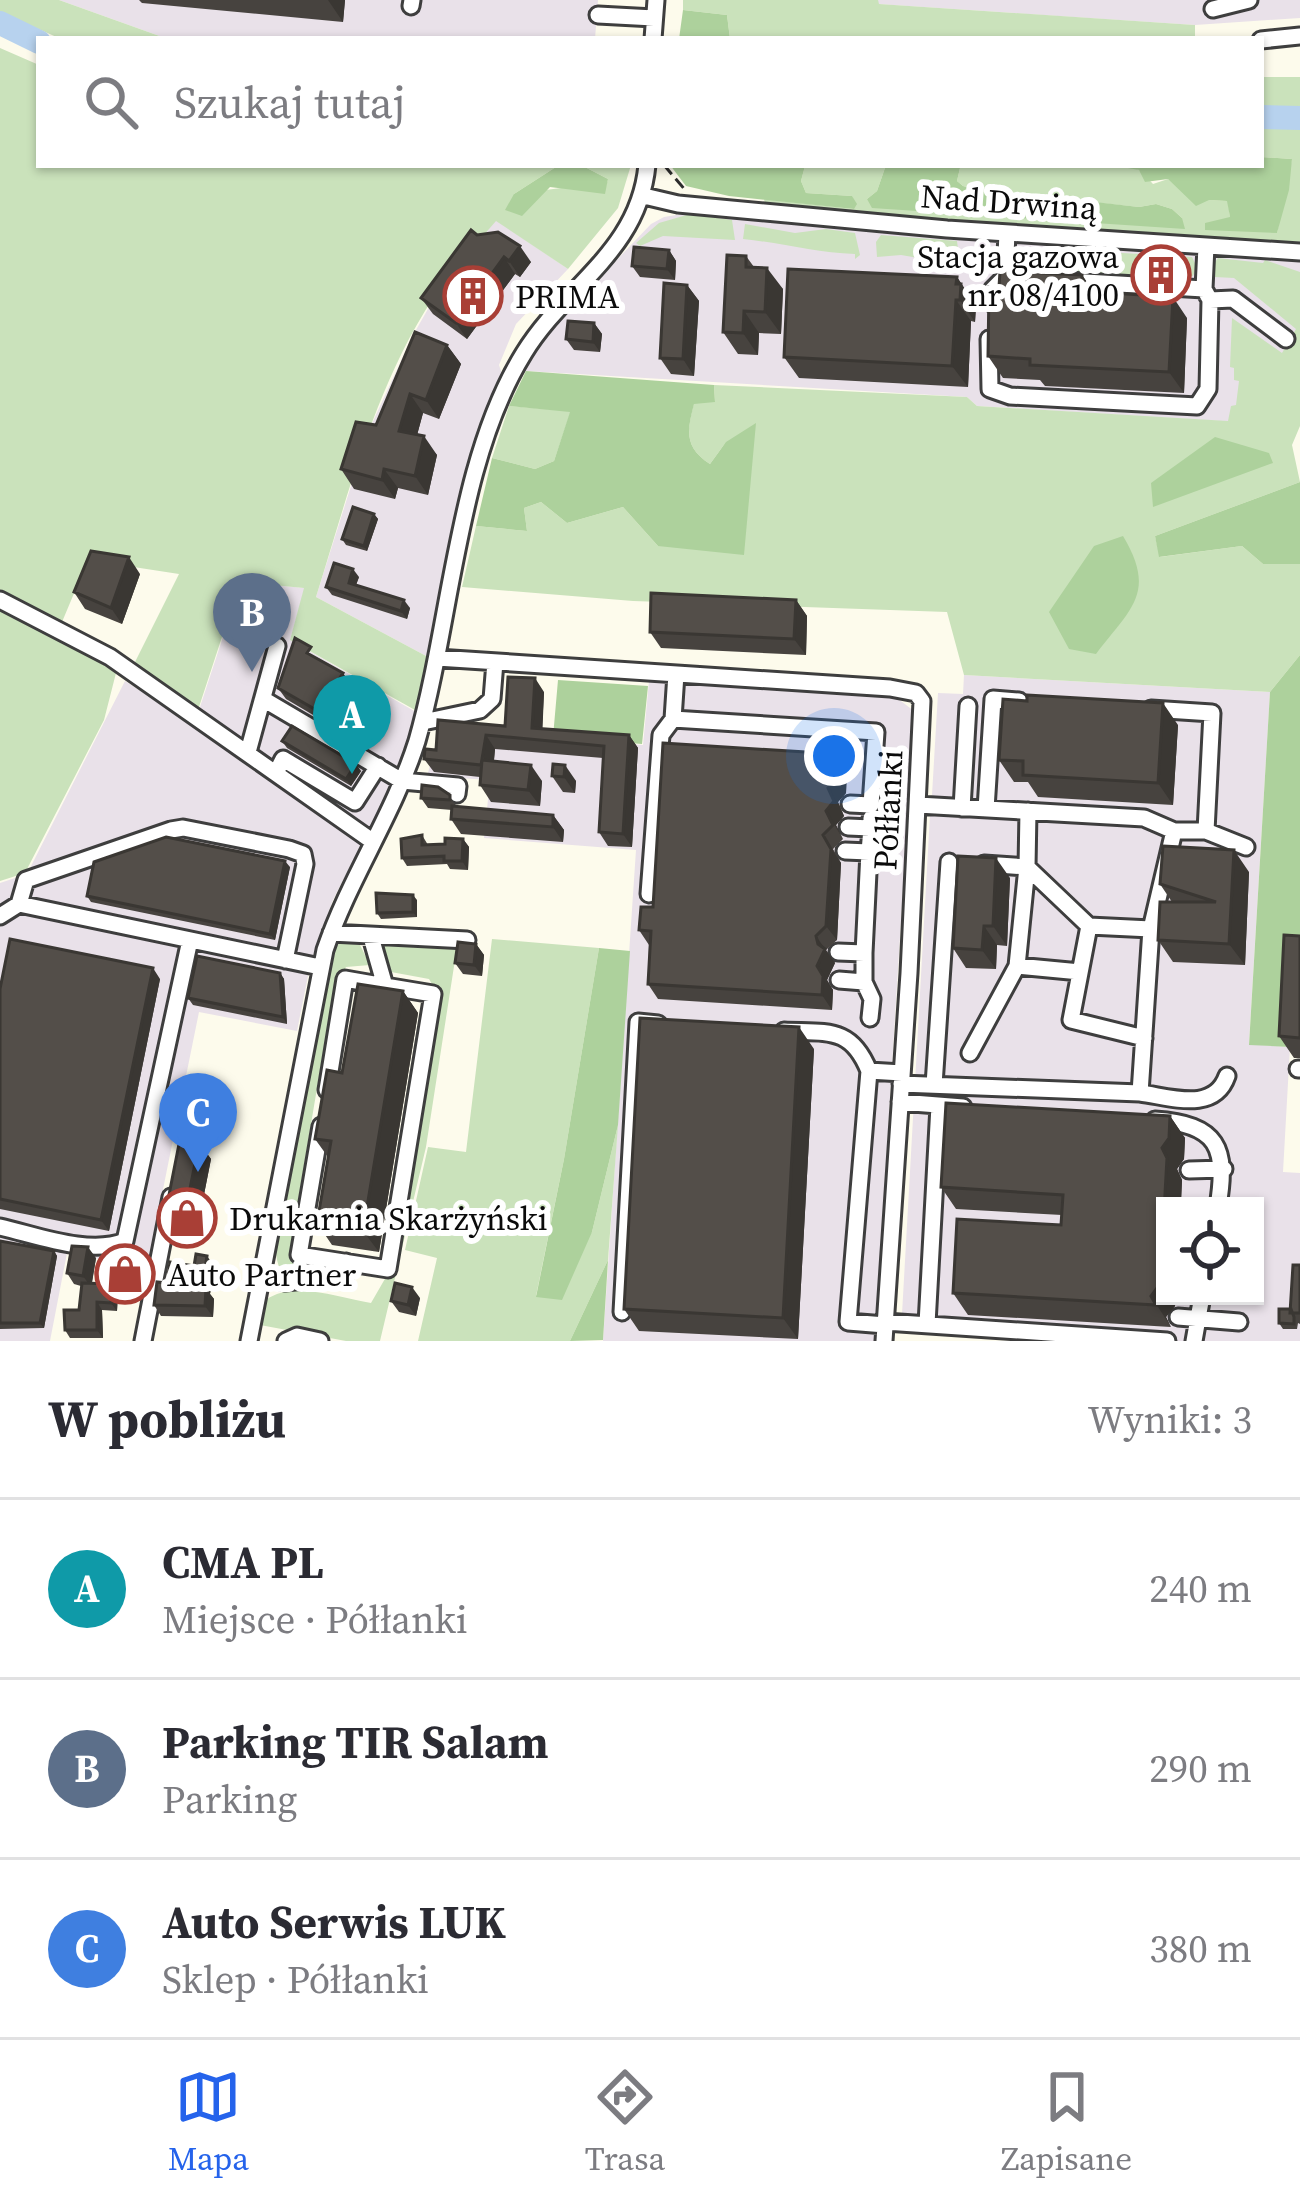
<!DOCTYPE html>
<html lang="pl">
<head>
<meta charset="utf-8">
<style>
	:root { --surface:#fff; --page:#f7f7f7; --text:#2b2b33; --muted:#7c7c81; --line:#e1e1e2; --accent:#2563eb }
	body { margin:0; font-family:"Source Serif 4",serif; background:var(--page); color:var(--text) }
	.controls { position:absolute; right:36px; bottom:36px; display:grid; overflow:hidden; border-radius:0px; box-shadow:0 3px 9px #0004 }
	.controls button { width:108px; height:108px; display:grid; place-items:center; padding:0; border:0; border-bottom:3px solid var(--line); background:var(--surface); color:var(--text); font:60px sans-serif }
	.you { position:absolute; left:834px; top:756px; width:42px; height:42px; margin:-30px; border:9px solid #fff; border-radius:50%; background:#1a73e8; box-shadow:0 0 0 18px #1a73e833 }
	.badge { display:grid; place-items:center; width:78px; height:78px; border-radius:50%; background:var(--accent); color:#fff; font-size:39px; font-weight:700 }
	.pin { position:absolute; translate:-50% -99px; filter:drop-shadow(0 3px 6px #0008) }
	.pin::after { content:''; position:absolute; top:63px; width:42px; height:36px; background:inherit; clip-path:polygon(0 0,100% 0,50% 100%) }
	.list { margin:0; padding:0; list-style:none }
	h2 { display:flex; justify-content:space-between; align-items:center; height:156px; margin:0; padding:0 48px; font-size:51px }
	h2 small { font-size:39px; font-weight:400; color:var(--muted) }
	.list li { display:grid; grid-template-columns:78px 1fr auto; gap:36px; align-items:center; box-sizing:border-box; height:180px; padding:0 48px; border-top:3px solid var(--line) }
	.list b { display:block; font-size:45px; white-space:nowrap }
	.list p { margin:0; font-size:39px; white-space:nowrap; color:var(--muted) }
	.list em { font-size:39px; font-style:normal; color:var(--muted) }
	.icon { flex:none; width:66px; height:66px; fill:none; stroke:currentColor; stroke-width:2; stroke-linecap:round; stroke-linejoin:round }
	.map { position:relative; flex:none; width:1300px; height:1341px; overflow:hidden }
	.search { position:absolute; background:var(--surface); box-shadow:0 3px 9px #0004; left:36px; right:36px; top:36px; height:132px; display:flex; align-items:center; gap:30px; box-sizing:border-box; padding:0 42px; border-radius:0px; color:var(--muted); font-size:45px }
	.sheet { height:696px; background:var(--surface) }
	nav { display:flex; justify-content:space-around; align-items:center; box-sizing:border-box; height:168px; border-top:3px solid var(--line); background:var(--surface); font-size:33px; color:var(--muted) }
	nav a { display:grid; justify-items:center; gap:6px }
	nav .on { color:var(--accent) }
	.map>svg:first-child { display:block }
	.industrial { fill:#e9e1e9; fill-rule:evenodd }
	.green { fill:#cae2bb }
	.forest { fill:#add19c }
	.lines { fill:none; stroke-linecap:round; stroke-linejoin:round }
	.river { stroke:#b7d2ee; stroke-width:24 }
	.minor-casing { stroke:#3e3e3e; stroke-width:21 }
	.path { stroke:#2d2d2d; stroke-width:3; stroke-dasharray:12 6; stroke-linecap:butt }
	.minor { stroke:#fff; stroke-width:15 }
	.wall { fill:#47433f }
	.shaded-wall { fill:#3a3733 }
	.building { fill:#534e49; stroke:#3a3733; stroke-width:3 }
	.labels { text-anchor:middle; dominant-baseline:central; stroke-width:12; stroke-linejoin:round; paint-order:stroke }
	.street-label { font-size:33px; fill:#0b0b0b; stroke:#fff }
	.poi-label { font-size:33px; fill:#0b0b0b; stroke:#fff; text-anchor:start }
</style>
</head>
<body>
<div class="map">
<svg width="1300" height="1341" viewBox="0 0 1300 1341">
	<rect width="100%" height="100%" fill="#fdfbec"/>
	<path class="industrial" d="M59,0H598L595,39H182L165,38Z
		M817,0H1300V18L1195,25Z
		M688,213L999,241L1300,259V426L977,406L967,397L526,371L530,351L651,224L664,217Z
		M496,220L568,269L516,324L499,365L502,374L477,435L462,489L428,657L316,597L368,432L412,337L441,286Z
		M241,582L305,588L290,640L416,712L400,768L333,900L311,961L297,1031L199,1012L147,1268L67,1253L50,1341H0V883L27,874L125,681L255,764L259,749L199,710Z
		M964,675L1270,692L1249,1044L1290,1047L1283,1172L1300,1173V1341H1052L901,1332L930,815L940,811L941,802L932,795L938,693L963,694ZM1165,1206H1255V1296H1165Z
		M649,681L897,698L914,711L875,1341H603L636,850L484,838L490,780L427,776L440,731L643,745Z"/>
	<path class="green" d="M0,0H59L165,38L182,39H61L0,12Z
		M683,0H878L879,4L1195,25V39H730L727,15L683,10Z
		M0,48L39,65V165H559L514,194L569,187L604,193L608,179L581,165H631L618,208L568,269L496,221C478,242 458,263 442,285C377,377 349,492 316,597L428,657L415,710L290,640L304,588L240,582L198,710L155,682L135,662L179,574L88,560L62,622L0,593Z
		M1261,77H1300V242L1000,225L765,204L764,199L854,209L852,196L806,193L801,181L805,166L886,165L877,191L867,199L1182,218L1172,209L1156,204L1139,207L1042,197L1028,204L963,186L957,181L960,168C992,165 1115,157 1139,170C1145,173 1148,179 1153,184L1168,179L1209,200L1228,201L1230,217L1277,233L1292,159L1261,157Z
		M690,214L732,220L735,240L663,236L640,246L636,243L659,223Z
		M745,224L795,233L826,229L855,233L860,255L855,259V254C816,253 783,243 743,239Z
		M881,235L957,241L960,265L901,255L877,257L876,242Z
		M1018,247L1192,257L1197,267L1193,276L1186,279L1019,270L1012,261Z
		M1218,258L1263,263L1265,260L1300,272V426L1292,445L1300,482L1155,536L1160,557L1242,546L1263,564H1300V655L1270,692L964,675L947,612L633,601L462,587L476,526L527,531L524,508L541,502L567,523L623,507L658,546L726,442L710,464C684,447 687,431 694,403L715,401L714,385L967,397L977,406L1228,421L1231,406L1236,405L1239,381L1234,380V368L1230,367L1232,318L1282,353L1296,329L1234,278L1215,277L1212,266Z
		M509,406L571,411L554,461L535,469L492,458Z
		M0,599L116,673L104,720L25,873L0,881Z
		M492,939L599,948L564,1159L536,1296L592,1232L618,1125L608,1260L570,1341H418L437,1258L405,1250L428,1147L466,1152Z
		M343,942L360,945L370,965L346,967L334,987L292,1237L290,1259L299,1269L298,1273L281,1271C272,1254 277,1236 281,1219L285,1218L283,1210L332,964L337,945Z
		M387,944L457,947L426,1147L380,1341H346L260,1325L266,1300C292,1280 341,1298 371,1303L397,1258L440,998L429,979L391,972L380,947Z"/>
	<path class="forest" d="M683,10L727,15L730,39H679Z
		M1261,157L1292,159L1289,190L1277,233L1205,230V223L1230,217L1227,201L1209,200L1196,206L1168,179L1145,182L1139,170L1111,165H1261Z
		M559,165H581L608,179L605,194L550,187L522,216L505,210L514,194Z
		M670,165H813L805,166L801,181L806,193L852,196L857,204L854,209L729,196L686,186Z
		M886,165H992L960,168L957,181L963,186L1028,204L1042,196L1139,207L1156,204L1172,209L1182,218L1185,229L872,208L867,199L877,191Z
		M526,371L714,385L715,402L694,404C687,431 684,447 710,464L726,442L756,423L744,555L658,546L623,507L567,523L541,502L524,508L527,531L476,526L492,458L535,469L554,461L570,412L509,406Z
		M1215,437L1269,453L1273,463L1153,507L1151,483Z
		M1300,482V564H1263L1242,546L1159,557L1155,536Z
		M1123,536C1157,593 1131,608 1096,654L1069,649L1049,612L1094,546Z
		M1300,655V940L1290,1047L1249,1045L1270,692Z
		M558,680L648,686L642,744L553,737Z
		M599,948L630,951L618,1125L592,1232L562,1300L536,1297L564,1159Z
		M608,1260L603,1340L570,1341Z"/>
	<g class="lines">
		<path class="river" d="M0,23L39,42
			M1261,117L1300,118"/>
		<defs>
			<path id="minor" d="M411,6L412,0
				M1213,9L1249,0
				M598,15L654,18
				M653,39L656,0
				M1261,40L1300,36
				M644,196L678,204L947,229L1300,252
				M1068,281L1204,289
				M1210,300L1233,299L1286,339
				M991,303L992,290L1005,277L1007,233
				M989,339L990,389L1010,396L1197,406L1208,389L1210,300L1204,289L1206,246
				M0,600L110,657L372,841
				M437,658L890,688L916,693L922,701L909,973L884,1341
				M263,699L402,781L458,786L457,794
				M673,719L876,732L871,805L850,804
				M423,722L480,710L492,699L495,662
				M248,752L277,646
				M277,771L283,759L355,802L378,766
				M918,805L1144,818L1174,831H1206L1212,713L1151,709
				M962,808L968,706
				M986,809L993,699L1019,701
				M848,827L871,828V818
				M1206,831L1246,847
				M845,851L869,852L871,828
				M984,864L1027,867L1028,811
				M649,894L661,735L673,719L676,674
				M19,904L26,880L171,830L183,828L289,849L303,854L305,864L285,960
				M0,916L19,904L320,967
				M1089,926L1071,1020L1144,1038
				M331,933L467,940
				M838,952L864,953L869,852
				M1017,966L1027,867L1089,926L1151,929L1174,831
				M839,980L864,982V953
				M864,982L872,999L870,1018
				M784,1031C827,1033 851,1026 869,1071
				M970,1053L1017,966L1080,972
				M1298,1069H1300
				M901,1084L1140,1093L1151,929
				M934,1085L949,862
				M327,1090L345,979L385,986
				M1140,1093C1171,1097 1214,1113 1227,1076
				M900,1102L963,1107
				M1155,1120C1218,1124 1228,1148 1218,1206
				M321,1126L299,1255L388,1269L433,994L385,986L371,937
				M1189,1170L1224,1169
				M0,1227C36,1235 90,1256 125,1241L190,940
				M261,1277L285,1282L345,1276L346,1262
				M622,1312L638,1022L658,1024
				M1178,1317L1239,1322
				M885,1322L1167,1341
				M927,1324L939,1106
				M885,1325L848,1322L869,1071L902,1073
				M143,1341L171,1197
				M249,1341L325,950C350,877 394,814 417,741C452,619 457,461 524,353C565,286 639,251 647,165
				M286,1341L297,1336L320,1341
				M1194,1341L1202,1296"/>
		</defs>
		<use href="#minor" class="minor-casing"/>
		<path class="path" d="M664,165L686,191"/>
		<use href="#minor" class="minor"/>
	</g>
	<path class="wall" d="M139,0H345L343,22L142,3Z
		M477,235L531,262L520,277L515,274L467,339L433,314L421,298Z
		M669,250L676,261L675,280L640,277L632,266Z
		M746,256L754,267L783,289L781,334L759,333L758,355L738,354L723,332Z
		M1082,275L1094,292L1187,318L1184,393L1045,386L1040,380L1003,378L988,356L999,287Z
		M957,277L976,306L975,322L971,321L968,387L799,378L784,357Z
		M687,285L699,301L694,376L671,374L660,358Z
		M594,323L602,334L600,352L574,350L566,339Z
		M447,345L461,364L439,419L423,413L417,435L437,455L428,495L398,488L395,499L354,489L341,469Z
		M374,514L378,519L367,551L346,545L342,539Z
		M140,574L122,624L85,609L74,592Z
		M359,577L356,585L410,608L407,619L332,595L326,587Z
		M796,600L807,616L806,655L661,648L650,632Z
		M318,658L343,673L350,684L325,722L286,699L278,688Z
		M544,692L542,729L629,735L638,748L632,847L608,846L599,832L603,758L495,749L494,761L542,781L540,806L491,802L480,785V777L434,772L424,759L436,750L505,726Z
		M1178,725L1173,805L1038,797L1028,782H1014L999,760Z
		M282,741L361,771L351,786L287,748Z
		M837,754L847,768L846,793L838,802L844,816L836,825L843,839L833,849L841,863L837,940L826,950L835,963L827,980L833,990L832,1010L658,999L648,984L649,945L639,930Z
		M553,764L576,781L575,793L563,792L552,776Z
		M438,787L457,806L553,815L564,830L563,842L461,834L451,819L452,810L428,808L421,798Z
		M422,835L428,845L445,844L463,839L469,847L468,870L450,869L447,864L407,866L402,858Z
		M290,867L275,940L91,902L87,896Z
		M1249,872L1245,965L1173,962L1158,940L1172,902L1160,884Z
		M1010,878L1007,946L997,945L996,969L966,968L953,948Z
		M417,900V917L381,919L377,913Z
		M1300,936V1058H1294L1279,1036Z
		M476,944L484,955L482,976L463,974L455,963Z
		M280,973L284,979L287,1024L193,1005L188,998Z
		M160,979L109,1231L0,1209V989Z
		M403,991L418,1013L379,1252L332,1245L317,1223L328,1157L315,1139L342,1073Z
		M814,1049L798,1339L639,1331L624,1309Z
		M1170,1116L1185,1138L1184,1159L1177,1169L1182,1180L1175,1306L1166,1317L1171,1327L968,1315L953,1293L1061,1225L1062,1215L956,1209L941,1187Z
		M199,1143L211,1159L197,1230L178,1227L166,1210Z
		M0,1241L54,1251L57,1256L44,1328L0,1329Z
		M96,1258L92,1283L112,1284L118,1292L117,1311L102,1310L103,1338H70L65,1330L79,1310L81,1286L74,1284L67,1273Z
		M1300,1265V1324L1298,1323L1297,1329H1283L1279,1323L1291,1309Z
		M194,1266L215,1267L210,1294L214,1299L213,1317L161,1316L154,1305L167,1283Z
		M420,1298L416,1316L399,1312L391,1301Z"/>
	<path class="shaded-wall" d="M328,0H345L343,22Z
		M520,246L531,262L520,277L509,261Z
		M669,250L676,261L675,280L667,269Z
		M504,257L515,274L467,339L456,323Z
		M767,268L783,289L781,334L765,312Z
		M1082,275L1096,296L1081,291Z
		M957,277L976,306L975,322L960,300Z
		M687,285L699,301L694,376L683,359Z
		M1173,297L1187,318L1184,393L1169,372Z
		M956,300L971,321L968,387L952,366Z
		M744,311L759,333L758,355L743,333Z
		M594,323L602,334L600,352L593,342Z
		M447,345L461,364L439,419L426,400Z
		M410,394L423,413L413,450L399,431Z
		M424,436L437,455L428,495L415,476Z
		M384,469L398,488L395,499L382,480Z
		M374,514L378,519L367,551L364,546Z
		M129,557L140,574L122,624L111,608Z
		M353,569L359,577L354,590L349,583Z
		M404,600L410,608L407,619L401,611Z
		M796,600L807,616L806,655L794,639Z
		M343,673L350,684L325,722L318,711Z
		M535,678L544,692L542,741L532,728Z
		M1163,703L1178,725L1173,805L1158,783Z
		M486,735L495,749L492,778L483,765Z
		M629,735L638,748L632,847L623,834Z
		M837,754L847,768L846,793L838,802L844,816L836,825L843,839L826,811L828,788Z
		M356,764L361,771L351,786L346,779Z
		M531,765L542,781L540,806L528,790Z
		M565,765L576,781L575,793L564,777Z
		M553,815L564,830L563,842L553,827Z
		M823,835L841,863L837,940L826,926Z
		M463,839L469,847L468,870L462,861Z
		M1234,850L1249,872L1245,965L1229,944Z
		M996,858L1010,878L1007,946L993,926Z
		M285,861L290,867L275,940L270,934Z
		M413,895L417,900V917L413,912Z
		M984,926L997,945L996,969L982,950Z
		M816,936L835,963L827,980L833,990L832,1010L822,995L817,966L818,944Z
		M476,944L484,955L482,976L474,965Z
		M153,968L160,979L109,1231L101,1220Z
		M280,973L284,979L287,1024L283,1017Z
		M403,991L418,1013L379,1252L363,1231Z
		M799,1027L814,1049L798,1339L783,1318Z
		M1170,1116L1185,1138L1184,1159L1177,1169L1182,1180L1181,1206H1165V1296H1176L1175,1306L1166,1317L1171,1327L1151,1296L1162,1148Z
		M199,1143L211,1159L197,1230L185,1214Z
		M88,1247L96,1258L91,1287L83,1276Z
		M54,1251L57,1256L44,1328L40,1323Z
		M207,1256L215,1267L210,1294L214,1299L213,1317L205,1306L202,1287Z
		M112,1284L118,1292L117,1311L111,1303Z
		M412,1287L420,1298L416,1316L408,1305Z
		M97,1302L102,1310L103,1338L97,1330Z"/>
	<path class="building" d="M471,230L477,235L498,232L520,246L509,261L504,257L456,323L421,298Z
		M634,247L669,250L667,269L632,266Z
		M727,255L746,256V267L767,268L765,312L744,311L743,333L723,332Z
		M788,269L957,277L956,284H961L960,300H956L952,366L784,357Z
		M1000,271L1082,275L1081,291L1173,297L1169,372L1030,365V359L988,356L989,287H999Z
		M664,283L687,285L683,359L660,358Z
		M568,321L594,323L593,342L566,339Z
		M415,332L447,345L426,400L410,394L399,431L424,436L415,476L384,469L382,480L341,469L356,422L376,425Z
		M353,507L374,514L364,546L342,539Z
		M91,551L129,557L111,608L74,592Z
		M334,563L353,569L349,583L404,600L401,611L326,587Z
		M651,593L796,600L794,639L650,632Z
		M295,638L311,647L307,653L343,673L318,711L278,688Z
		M508,677L535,678L532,728L629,735L623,834L599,832L604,746L486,735L481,765L424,759L425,749L436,750L438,720L505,726Z
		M1027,695L1163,703L1158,783L1023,775V761L999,760L1003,699L1027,701Z
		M292,726L356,764L346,779L282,741Z
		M663,743L837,754L836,778L828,788L834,801L826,811L833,825L823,835L831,849L826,926L816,936L818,944L825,949L817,966L823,976L822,995L648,984L651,931L639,930L641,907H653Z
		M482,760L531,765L528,790L480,785Z
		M553,764L565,765L564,777L552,776Z
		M422,785L438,787L450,795V800L421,798Z
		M452,806L553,815V827L451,819Z
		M422,835V845L445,844V838L463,839L462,861H444V856L402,858L401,839Z
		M166,837L285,861L270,934L87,896L94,862Z
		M1163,846L1234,850L1229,944L1158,940L1160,902H1216L1160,884Z
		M958,856L996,858L993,926H984L982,950L953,948Z
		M376,893L413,895V912L377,913Z
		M1284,935L1300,936V1038L1279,1036Z
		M10,939L153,968L101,1220L0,1199V989Z
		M458,942L476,944L474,965L455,963Z
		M197,956L280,973L283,1017L188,998Z
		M358,984L403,991L363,1231L317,1223L331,1141L315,1139L327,1070L342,1073Z
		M640,1018L799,1027L783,1318L624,1309Z
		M946,1103L1170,1116L1169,1138L1162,1148L1167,1158L1160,1284L1151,1296L1156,1305L953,1293L957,1219L1061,1225L1063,1195L941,1187Z
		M180,1139L199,1143L185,1214L166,1210Z
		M0,1241L54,1251L40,1323H0Z
		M72,1246L88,1247L83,1276L67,1273Z
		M196,1254L207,1256L202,1287L206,1288L205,1306L154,1305L157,1282L167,1283L170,1262L194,1266Z
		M128,1259L139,1261L137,1272L126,1270Z
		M1293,1265H1300V1313H1290Z
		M82,1283L112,1284L111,1303L97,1302V1330H65L64,1310H79Z
		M395,1283L412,1287L408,1305L391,1301Z
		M1279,1309H1291L1294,1317V1324L1279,1323Z"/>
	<defs>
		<symbol id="building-ring" viewBox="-11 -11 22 22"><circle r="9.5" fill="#fff" stroke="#a93f36" stroke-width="1.5"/><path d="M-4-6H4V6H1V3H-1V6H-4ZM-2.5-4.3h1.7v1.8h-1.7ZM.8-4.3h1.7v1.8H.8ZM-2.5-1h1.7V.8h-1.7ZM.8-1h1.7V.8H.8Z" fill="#a93f36"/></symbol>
		<symbol id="shop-ring" viewBox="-11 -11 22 22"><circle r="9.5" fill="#fff" stroke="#a93f36" stroke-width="1.5"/><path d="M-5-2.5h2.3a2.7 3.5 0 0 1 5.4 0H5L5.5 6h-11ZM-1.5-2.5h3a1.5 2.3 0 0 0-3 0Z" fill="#a93f36"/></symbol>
	</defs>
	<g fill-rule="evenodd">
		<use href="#building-ring" x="1128" y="242" width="66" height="66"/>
		<use href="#building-ring" x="440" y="263" width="66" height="66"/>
		<use href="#shop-ring" x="154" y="1185" width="66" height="66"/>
		<use href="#shop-ring" x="92" y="1241" width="66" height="66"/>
	</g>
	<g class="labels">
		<g class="street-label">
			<text transform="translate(1009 202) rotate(4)">Nad Drwiną</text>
			<text transform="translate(888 810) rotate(-87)">Półłanki</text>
		</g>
		<g class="poi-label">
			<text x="1119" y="256" text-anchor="end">Stacja gazowa<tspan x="1119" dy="38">nr 08/4100</tspan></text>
			<text x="515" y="296">PRIMA</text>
			<text x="229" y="1218">Drukarnia Skarżyński</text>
			<text x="167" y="1274">Auto Partner</text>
		</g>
	</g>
</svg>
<div class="controls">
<button><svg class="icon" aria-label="locate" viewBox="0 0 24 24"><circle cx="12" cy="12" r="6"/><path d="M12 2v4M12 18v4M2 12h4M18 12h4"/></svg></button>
</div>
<div class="you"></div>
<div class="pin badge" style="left:352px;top:774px;background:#0f9aa8">A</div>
<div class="pin badge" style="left:252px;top:672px;background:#5c6f8a">B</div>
<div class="pin badge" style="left:198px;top:1172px;background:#3f7fe0">C</div>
<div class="search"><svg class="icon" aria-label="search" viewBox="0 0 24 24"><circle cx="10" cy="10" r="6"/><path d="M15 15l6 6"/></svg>Szukaj tutaj</div>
</div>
<section class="sheet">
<h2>W pobliżu<small>Wyniki: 3</small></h2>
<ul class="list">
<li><span class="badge" style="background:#0f9aa8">A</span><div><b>CMA PL</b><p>Miejsce · Półłanki</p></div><em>240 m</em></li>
<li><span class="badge" style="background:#5c6f8a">B</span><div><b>Parking TIR Salam</b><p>Parking</p></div><em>290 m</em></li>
<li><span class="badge" style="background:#3f7fe0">C</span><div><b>Auto Serwis LUK</b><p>Sklep · Półłanki</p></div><em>380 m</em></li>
</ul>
</section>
<nav>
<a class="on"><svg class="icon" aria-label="map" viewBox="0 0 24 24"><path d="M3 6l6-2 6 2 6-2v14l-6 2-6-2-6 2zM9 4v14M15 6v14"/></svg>Mapa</a>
<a><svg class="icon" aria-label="directions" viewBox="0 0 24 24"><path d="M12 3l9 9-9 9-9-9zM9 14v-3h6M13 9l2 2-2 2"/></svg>Trasa</a>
<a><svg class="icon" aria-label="saved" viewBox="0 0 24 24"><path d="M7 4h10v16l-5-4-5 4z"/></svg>Zapisane</a>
</nav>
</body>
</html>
